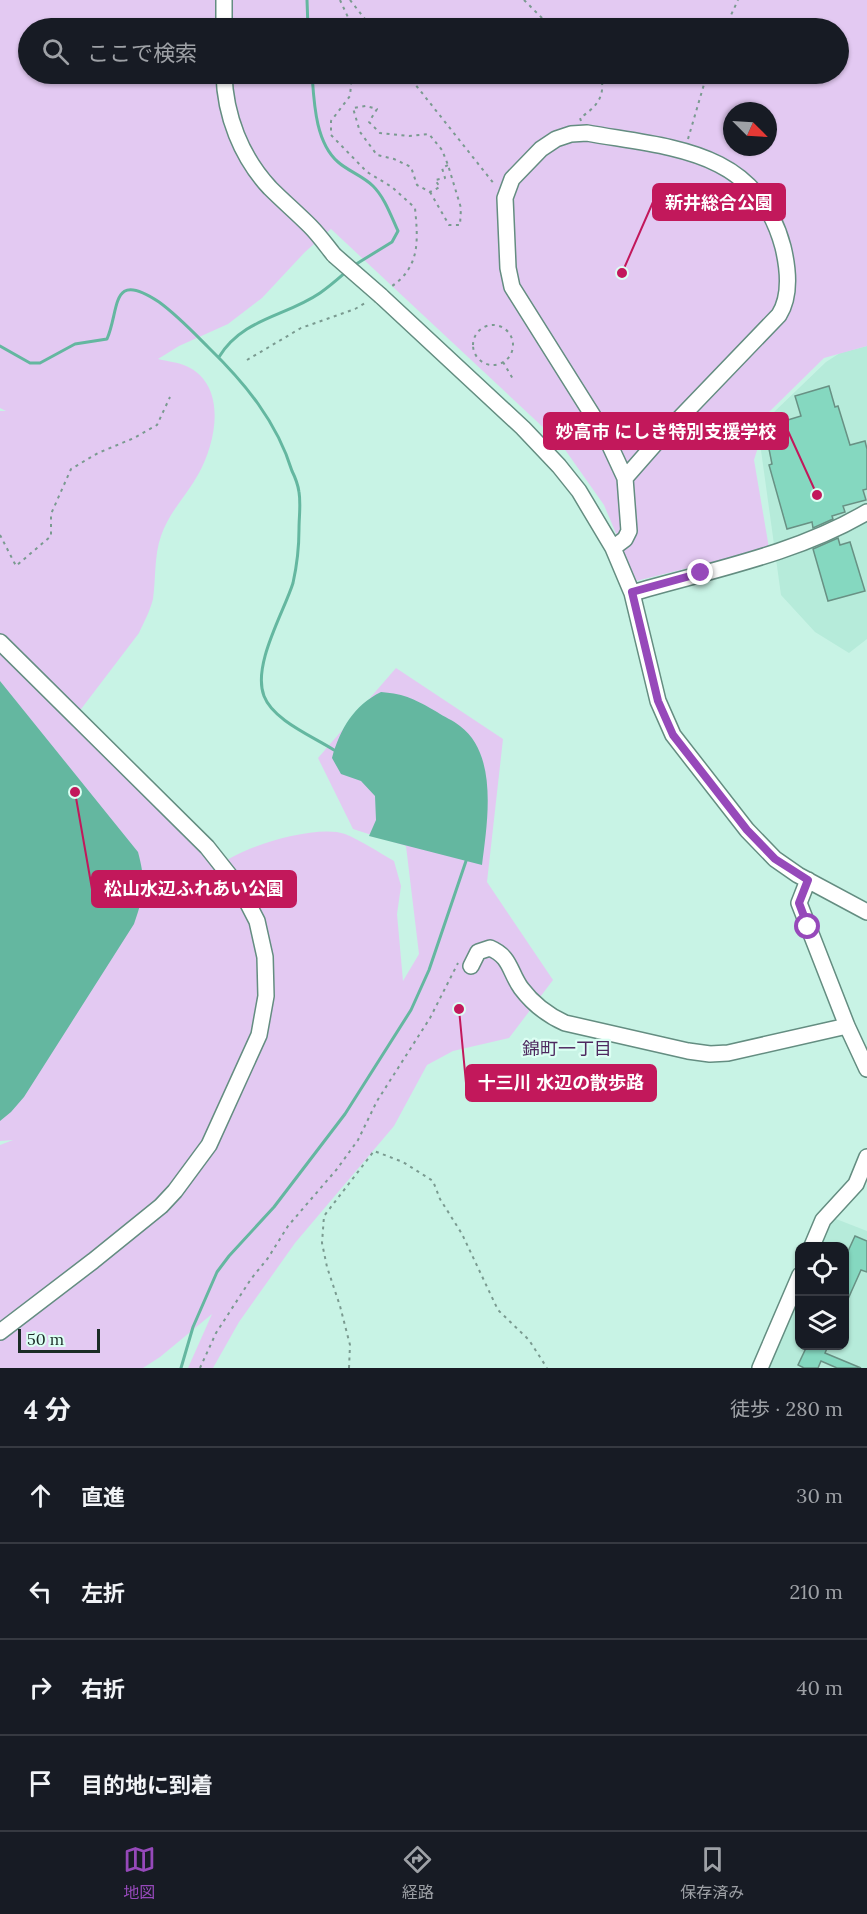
<!DOCTYPE html>
<html lang="ja">
<head>
<meta charset="utf-8">
<style>
	:root { --surface:#171b24; --page:#20242c; --text:#f1f3f6; --muted:#9ea1a6; --line:#363941; --accent:#9649ba }
	body { margin:0; font-family:Lora,"Noto Sans JP",serif; background:var(--page); color:var(--text) }
	.controls { position:absolute; right:18px; bottom:18px; display:grid; overflow:hidden; border-radius:12px; box-shadow:0 2px 4px #0004 }
	.controls button { width:54px; height:54px; display:grid; place-items:center; padding:0; border:0; border-bottom:2px solid var(--line); background:var(--surface); color:var(--text); font:30px sans-serif }
	.compass { position:absolute; left:723px; top:102px; width:54px; height:54px; border-radius:50%; background:var(--surface); box-shadow:0 2px 4px #0004; rotate:114deg }
	.scale { position:absolute; left:18px; bottom:15px; width:82px; box-sizing:border-box; padding-left:6px; border:3px solid #1a2b26; border-top:0; font-size:16px; line-height:21px; white-space:nowrap; color:#1a2b26; -webkit-text-stroke:4px #dcfff3; paint-order:stroke }
	.stop { position:absolute; width:18px; height:18px; margin:-14px; border:4px solid #9649ba; border-radius:50%; background:#fff }
	.stop.end { background:#9649ba; border-color:#fff; box-shadow:0 2px 6px #0008 }
	.list { margin:0; padding:0; list-style:none }
	h2 { display:flex; justify-content:space-between; align-items:center; height:78px; margin:0; padding:0 24px; font-size:26px }
	h2 small { font-size:20px; font-weight:400; color:var(--muted) }
	.list li { display:grid; grid-template-columns:39px 1fr auto; gap:18px; align-items:center; box-sizing:border-box; height:96px; padding:0 24px; border-top:2px solid var(--line) }
	.list b { display:block; font-size:22px; white-space:nowrap }
	.list em { font-size:20px; font-style:normal; color:var(--muted) }
	.icon { flex:none; width:33px; height:33px; fill:none; stroke:currentColor; stroke-width:2; stroke-linecap:round; stroke-linejoin:round }
	.map { position:relative; flex:none; width:867px; height:1368px; overflow:hidden }
	.search { position:absolute; background:var(--surface); box-shadow:0 2px 4px #0004; left:18px; right:18px; top:18px; height:66px; display:flex; align-items:center; gap:15px; box-sizing:border-box; padding:0 21px; border-radius:33px; color:var(--muted); font-size:22px }
	.sheet { height:462px; background:var(--surface) }
	nav { display:flex; justify-content:space-around; align-items:center; box-sizing:border-box; height:84px; border-top:2px solid var(--line); background:var(--surface); font-size:16px; color:var(--muted) }
	nav a { display:grid; justify-items:center; gap:3px }
	nav .on { color:var(--accent) }
	.map>svg:first-child { display:block }
	.built { fill:#b6ebda }
	.green { fill:#e3c9f2; fill-rule:evenodd }
	.water { fill:#64b7a0 }
	.lines { fill:none; stroke-linecap:round; stroke-linejoin:round }
	.stream { stroke:#64b7a0; stroke-width:3 }
	.building { fill:#85d8c0; stroke:#689184; stroke-width:1.5 }
	.minor-casing { stroke:#648d81; stroke-width:18 }
	.path { stroke:#7a9a90; stroke-width:2; stroke-dasharray:3 4.5; stroke-linecap:butt }
	.minor { stroke:#fff; stroke-width:15 }
	.minor-bridge-casing { stroke:#648d81; stroke-width:18; stroke-linecap:butt }
	.minor-bridge { stroke:#fff; stroke-width:15 }
	.route { stroke:#9649ba; stroke-width:8 }
	.labels { text-anchor:middle; dominant-baseline:central; stroke-width:4.5; stroke-linejoin:round; paint-order:stroke }
	.neighbourhood-label { font-size:18px; fill:#4e2960; stroke:#dcfff3 }
	.leader { fill:none; stroke:#c2185b; stroke-width:2 }
	.callout-dot { fill:#c2185b; stroke:#dcfff3; stroke-width:2 }
	.callout { fill:#c2185b; stroke:#c2185b; stroke-width:2 }
	.callout-label { font-size:18px; text-anchor:middle; font-weight:bold; fill:#fff }
</style>
</head>
<body>
<div class="map">
<svg width="867" height="1368" viewBox="0 0 867 1368">
	<rect width="100%" height="100%" fill="#c8f3e5"/>
	<path class="built" d="M867,346V639L849,653L815,632L781,595L760,443L764,430L773,413L826,362L840,353Z
		M831,1217L867,1231V1368H763L799,1287L800,1346H844V1246H818Z"/>
	<path class="green" d="M0,0H867V346L824,358L769,412L754,460L769,548L636,581L604,505L561,444L331,229L305,252L262,298L228,324L179,346L158,359C169,362 181,362 192,369C227,391 215,444 199,473C187,495 169,512 161,536C154,556 156,578 153,599C150,611 144,622 139,633L75,717L221,864C244,846 317,824 345,834C362,841 378,852 394,861L401,886L397,914L403,981L419,954L406,846L353,829L318,758L396,668L503,739L487,882L553,980L509,1038L453,1051L427,1065L394,1126L295,1243L239,1322L213,1368H188L212,1314L160,1357L143,1368H0V1145L13,1140L0,1141V411H6L0,408ZM28,28H838V74H28ZM732,111H768V147H732Z"/>
	<path class="water" d="M0,681L138,852C146,881 144,896 134,924L24,1097L11,1112L0,1121Z
		M381,692C406,694 416,700 437,712C444,717 453,720 460,726C499,755 487,824 482,865L369,836L376,820L375,796L361,781L341,774L332,758C340,729 354,705 381,692Z"/>
	<g class="lines">
		<path class="stream" d="M307,0L308,28
			M312,74C314,101 315,142 338,162C348,171 363,176 373,186C385,198 391,216 398,231L392,242L353,266
			M0,346L30,363H40L75,344L107,339C120,309 110,269 159,302C177,315 193,332 209,348C245,383 277,422 292,471C295,477 298,485 299,492C301,504 299,517 299,529C299,546 297,565 293,583C284,612 252,665 264,696C273,720 312,736 334,750
			M219,357C243,318 285,317 320,293C329,287 338,279 346,272
			M181,1368L193,1327L217,1272L229,1256L274,1207L345,1114L411,1010L429,970L466,861"/>
	</g>
	<path class="building" d="M829,386L835,407L838,406L850,445L865,441L867,449V489L863,490L866,500L843,506L845,512L832,516L833,519L813,528L812,522L787,529L769,465L772,464L767,439L774,436L771,425L801,416L795,396Z
		M838,538L840,545L850,542L865,591L828,601L813,549Z
		M855,1236L867,1241V1272L861,1270L844,1308V1260Z
		M807,1346H828L825,1353L861,1368H837L821,1361L818,1368H804L798,1365Z"/>
	<g class="lines">
		<defs>
			<path id="minor" d="M224,0V28
				M224,74C225,115 241,157 270,188C283,201 297,213 310,226C319,235 326,245 334,255
				M381,296L523,428L559,466L579,491L613,548L632,593L658,701L673,735L747,830L775,859L798,875L867,912
				M613,548L625,539L629,531L625,478L605,435L512,287L508,268L505,198L512,179L541,149L556,139L571,134L587,133C671,148 757,149 783,247C788,268 791,296 779,315L654,445L625,478
				M632,593C711,570 796,554 867,512
				M0,642L207,847L241,890L257,921L265,957L266,996L259,1035L209,1145L175,1191L161,1206L93,1261L0,1332
				M808,880L799,903L847,1026L867,1069
				M471,966L478,952L490,948C511,957 509,971 521,988C533,1004 547,1015 565,1023L688,1051L710,1054L728,1053L847,1026
				M812,1246L823,1220L856,1184L867,1157
				M760,1368L800,1275"/>
		</defs>
		<use href="#minor" class="minor-casing"/>
		<path class="path" d="M340,0L353,28
			M350,0L372,28
			M524,0L552,28
			M725,28L738,0
			M352,74L350,96L331,121V135L367,172L392,187L415,208C418,240 421,268 389,288
			M407,74L495,185
			M581,121L580,118C593,109 604,100 602,82L595,74
			M688,139L707,74
			M430,192L449,225H460L461,208L448,165L442,150L429,134L409,136L380,133L369,122L377,109L366,106L353,108L360,132L377,155L394,159L411,167L417,185L430,192L440,187L435,180L445,178L442,168L448,165
			M473 345a20 20 0 1 1 40 0a20 20 0 1 1-40 0Z
			M247,360L301,328L355,309L367,302
			M503,362L513,379
			M619,438L640,442
			M0,535L16,566L51,536V514L71,469L98,453L134,438L157,425L170,397
			M200,1368L216,1333L251,1279L268,1258L288,1226L337,1169L358,1140L377,1101L430,1018L458,963
			M349,1368L350,1345L340,1306L327,1267L322,1243L324,1216L374,1151L403,1162L433,1181L440,1199L462,1234L498,1310L529,1340L547,1368"/>
		<use href="#minor" class="minor"/>
		<defs>
			<path id="minor-bridge" d="M334,255L381,296"/>
		</defs>
		<use href="#minor-bridge" class="minor-bridge-casing"/>
		<use href="#minor-bridge" class="minor-bridge"/>
	</g>
	<g class="lines">
		<path class="route" d="M701,573L632,592L658,701L673,735L747,830L775,859L808,880L799,903L808,927"/>
	</g>
	<g class="labels">
		<g class="neighbourhood-label">
			<text x="567" y="1048">錦町一丁目</text>
		</g>
	</g>
	<path class="leader" d="M622 273L653 202M817 495L788 431M75 792L92 889M459 1009L466 1083"/>
	<g class="callout-dot">
		<circle cx="622" cy="273" r="6"/>
		<circle cx="817" cy="495" r="6"/>
		<circle cx="75" cy="792" r="6"/>
		<circle cx="459" cy="1009" r="6"/>
	</g>
	<g class="callout">
		<rect x="653" y="184" width="132" height="36" rx="6"/>
		<rect x="544" y="413" width="244" height="36" rx="6"/>
		<rect x="92" y="871" width="204" height="36" rx="6"/>
		<rect x="466" y="1065" width="190" height="36" rx="6"/>
	</g>
	<g class="callout-label">
		<text x="719" y="209">新井総合公園</text>
		<text x="666" y="438">妙高市 にしき特別支援学校</text>
		<text x="194" y="895">松山水辺ふれあい公園</text>
		<text x="561" y="1089">十三川 水辺の散歩路</text>
	</g>
</svg>
<div class="controls">
<button><svg class="icon" aria-label="locate" viewBox="0 0 24 24"><circle cx="12" cy="12" r="6"/><path d="M12 2v4M12 18v4M2 12h4M18 12h4"/></svg></button>
<button><svg class="icon" aria-label="layers" viewBox="0 0 24 24"><path d="M12 4l9 5-9 5-9-5zM3 14l9 5 9-5"/></svg></button>
</div>
<svg class="compass" viewBox="-18 -18 36 36"><path d="M0-13l5 13h-10z" fill="#e53935"/><path d="M0 13l5-13h-10z" fill="#9ea1a6"/></svg>
<div class="scale">50 m</div>
<div class="stop" style="left:808px;top:927px"></div>
<div class="stop end" style="left:701px;top:573px"></div>
<div class="search"><svg class="icon" aria-label="search" viewBox="0 0 24 24"><circle cx="10" cy="10" r="6"/><path d="M15 15l6 6"/></svg>ここで検索</div>
</div>
<section class="sheet">
<h2>4 分<small>徒歩 · 280 m</small></h2>
<ul class="list">
<li><svg class="icon" aria-label="ahead" viewBox="0 0 24 24"><path d="M12 20V5M6 11l6-6 6 6"/></svg><div><b>直進</b></div><em>30 m</em></li>
<li><svg class="icon" aria-label="left" viewBox="0 0 24 24"><path d="M17 20v-9H6M10 6l-5 5 5 5"/></svg><div><b>左折</b></div><em>210 m</em></li>
<li><svg class="icon" aria-label="right" viewBox="0 0 24 24"><path d="M7 20v-9h11M14 6l5 5-5 5"/></svg><div><b>右折</b></div><em>40 m</em></li>
<li><svg class="icon" aria-label="arrive" viewBox="0 0 24 24"><path d="M6 21V4h12l-3 4 3 4H6"/></svg><div><b>目的地に到着</b></div></li>
</ul>
</section>
<nav>
<a class="on"><svg class="icon" aria-label="map" viewBox="0 0 24 24"><path d="M3 6l6-2 6 2 6-2v14l-6 2-6-2-6 2zM9 4v14M15 6v14"/></svg>地図</a>
<a><svg class="icon" aria-label="directions" viewBox="0 0 24 24"><path d="M12 3l9 9-9 9-9-9zM9 14v-3h6M13 9l2 2-2 2"/></svg>経路</a>
<a><svg class="icon" aria-label="saved" viewBox="0 0 24 24"><path d="M7 4h10v16l-5-4-5 4z"/></svg>保存済み</a>
</nav>
</body>
</html>
